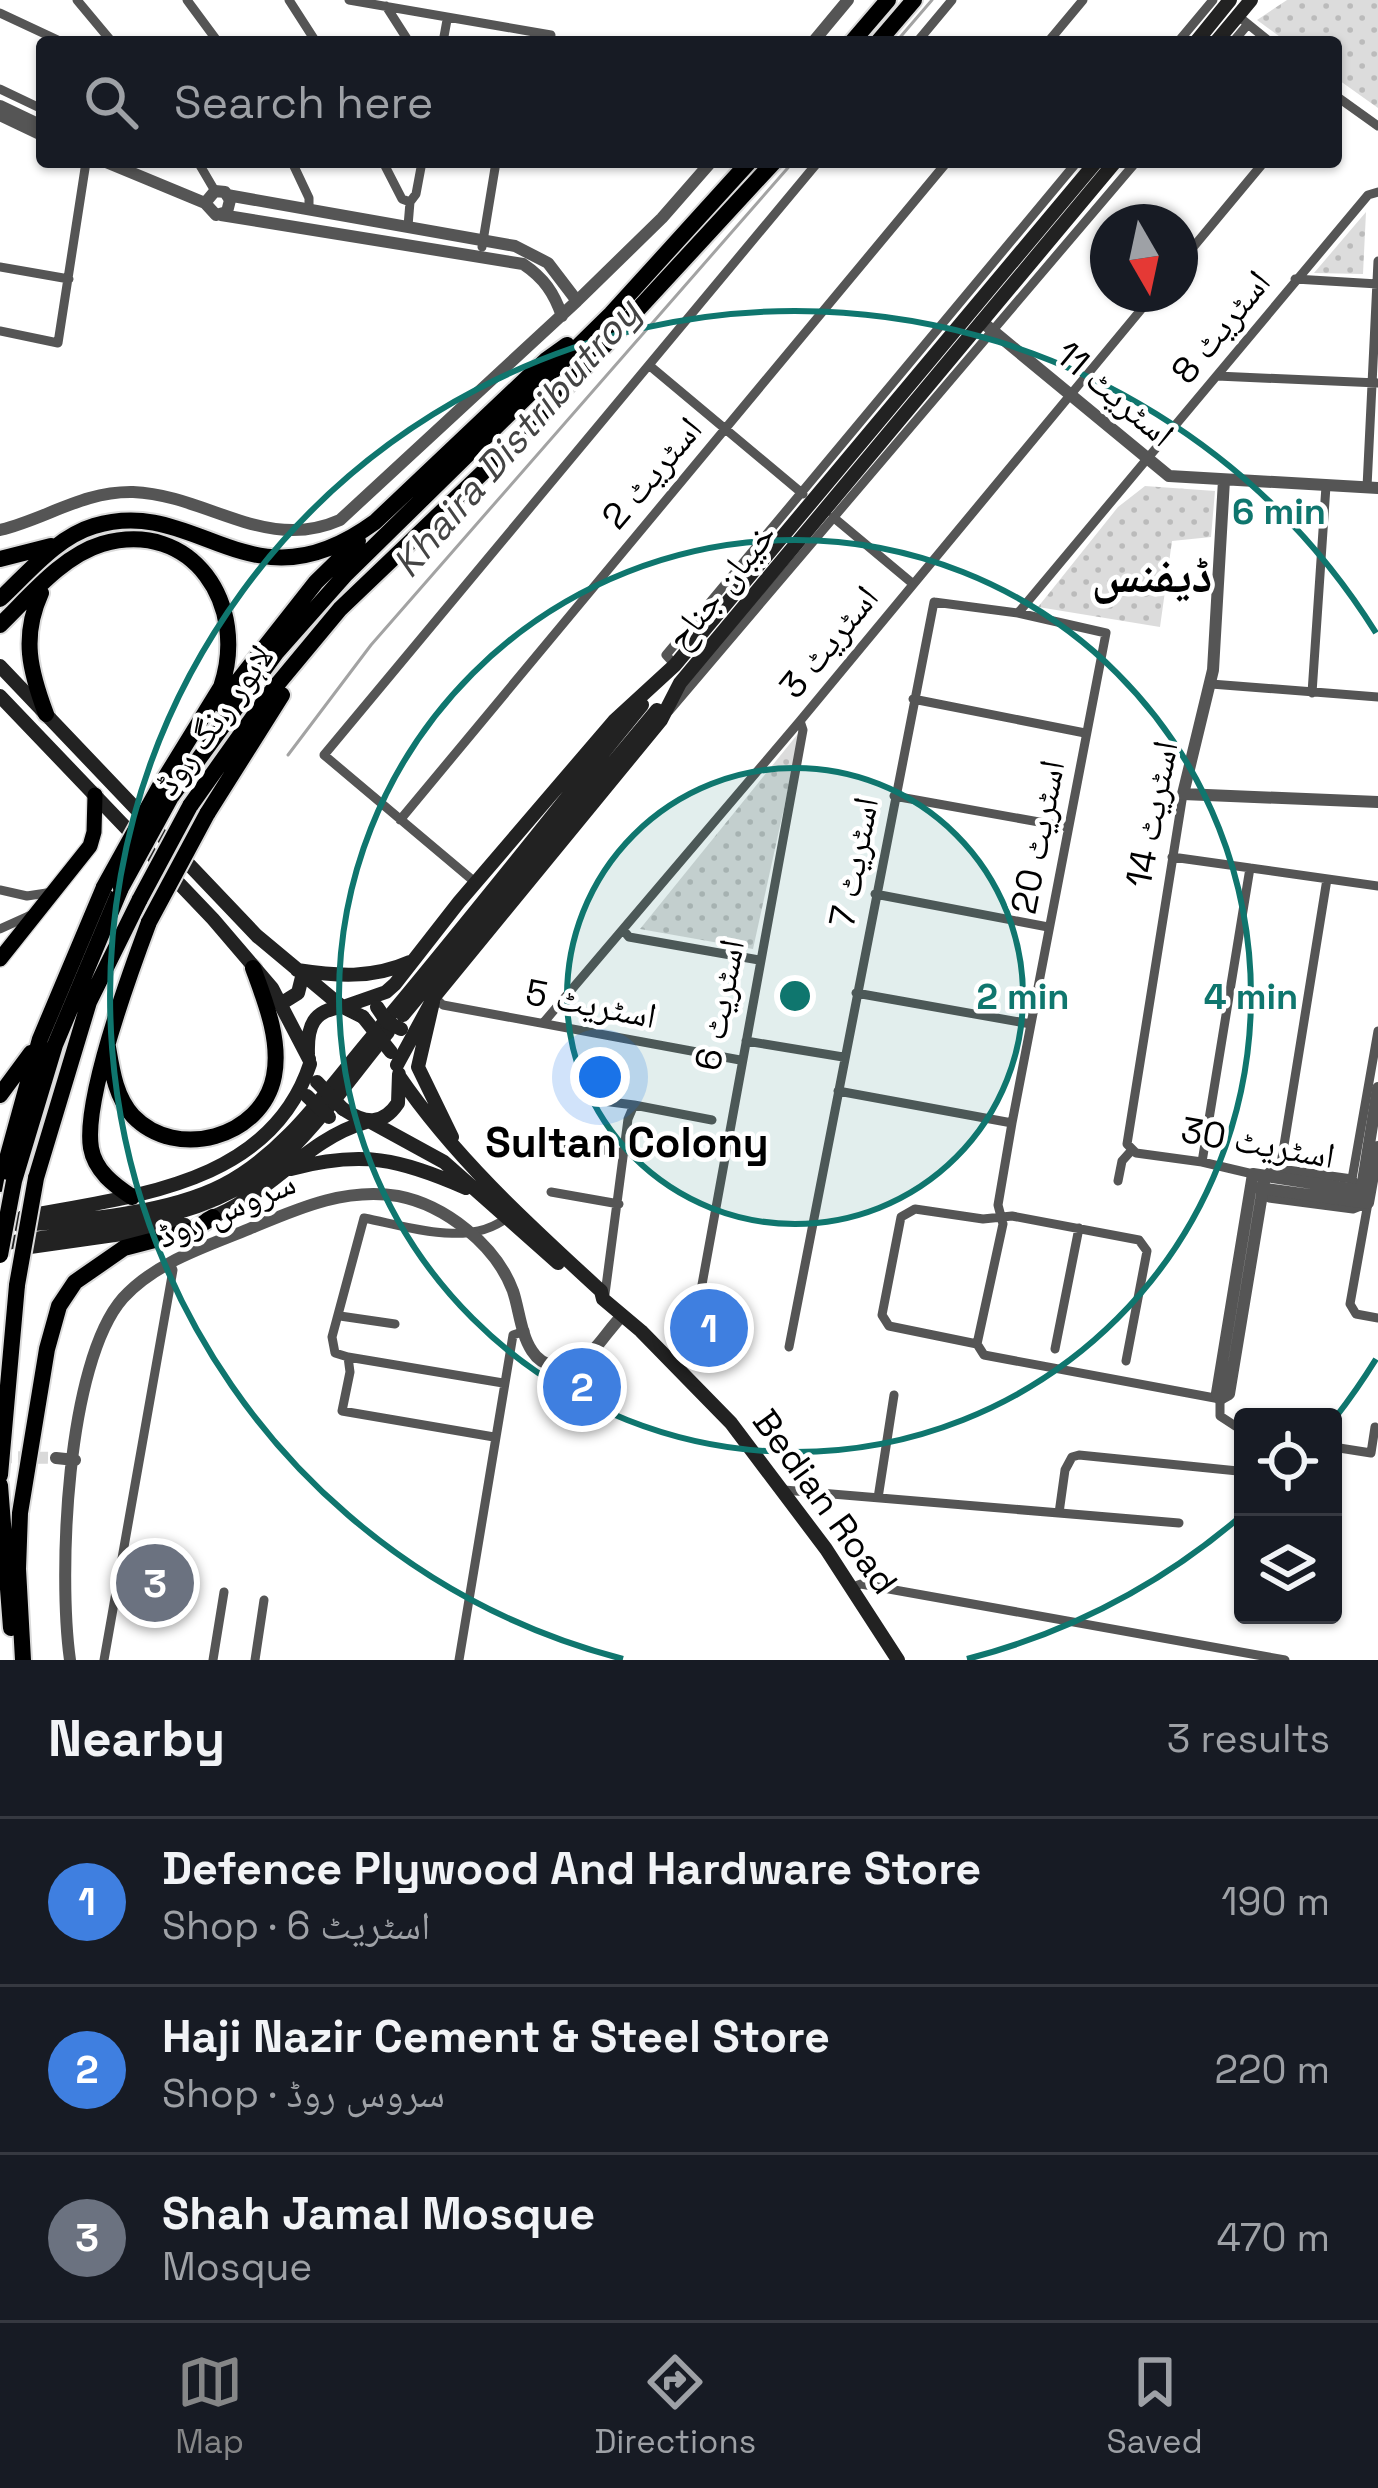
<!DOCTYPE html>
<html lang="en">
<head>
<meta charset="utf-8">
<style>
	:root { --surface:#171b24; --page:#242831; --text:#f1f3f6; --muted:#9ea1a6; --line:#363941; --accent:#858687 }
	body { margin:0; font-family:"Space Grotesk","Noto Naskh Arabic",sans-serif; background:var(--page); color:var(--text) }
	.controls { position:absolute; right:36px; bottom:36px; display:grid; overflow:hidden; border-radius:12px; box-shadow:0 3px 9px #0004 }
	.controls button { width:108px; height:108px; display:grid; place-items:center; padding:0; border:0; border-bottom:3px solid var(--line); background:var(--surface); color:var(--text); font:60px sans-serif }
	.compass { position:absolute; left:1090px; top:204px; width:108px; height:108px; border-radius:50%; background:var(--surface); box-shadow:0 3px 9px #0004; rotate:171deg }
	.you { position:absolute; left:600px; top:1077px; width:42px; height:42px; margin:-30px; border:9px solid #fff; border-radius:50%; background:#1a73e8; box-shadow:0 0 0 18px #1a73e833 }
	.badge { display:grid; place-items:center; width:78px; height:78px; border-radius:50%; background:var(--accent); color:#fff; font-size:39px; font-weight:700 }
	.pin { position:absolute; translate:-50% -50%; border:6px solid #fff; box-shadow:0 3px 12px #0006 }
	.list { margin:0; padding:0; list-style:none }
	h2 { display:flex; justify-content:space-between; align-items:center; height:156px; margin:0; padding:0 48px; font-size:51px }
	h2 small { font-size:39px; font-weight:400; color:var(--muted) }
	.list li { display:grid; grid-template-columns:78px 1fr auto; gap:36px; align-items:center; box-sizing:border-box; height:168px; padding:0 48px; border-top:3px solid var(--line) }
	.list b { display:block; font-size:45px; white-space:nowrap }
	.list p { margin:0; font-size:39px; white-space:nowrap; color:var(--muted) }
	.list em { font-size:39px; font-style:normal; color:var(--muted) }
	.icon { flex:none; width:66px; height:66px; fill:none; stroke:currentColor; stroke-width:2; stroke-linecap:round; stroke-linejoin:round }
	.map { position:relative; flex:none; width:1378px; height:1660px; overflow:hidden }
	.search { position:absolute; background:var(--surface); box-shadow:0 3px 9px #0004; left:36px; right:36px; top:36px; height:132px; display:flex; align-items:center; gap:30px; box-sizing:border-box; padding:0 42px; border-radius:12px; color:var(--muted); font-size:45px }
	.sheet { height:660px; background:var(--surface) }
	nav { display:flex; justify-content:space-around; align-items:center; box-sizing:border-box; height:168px; border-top:3px solid var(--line); background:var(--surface); font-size:33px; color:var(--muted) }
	nav a { display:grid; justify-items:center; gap:6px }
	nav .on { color:var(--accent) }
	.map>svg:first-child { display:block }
	.park { fill:url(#park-dots) }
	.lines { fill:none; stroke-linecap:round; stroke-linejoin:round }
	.stream { stroke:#a3a3a3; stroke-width:3 }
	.tertiary-tunnel { stroke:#d9d9d9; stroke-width:12; stroke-dasharray:12 6; stroke-linecap:butt }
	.primary-casing { stroke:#dbdbdb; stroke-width:18 }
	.motorway-casing { stroke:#dbdbdb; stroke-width:20 }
	.minor { stroke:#555; stroke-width:9 }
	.tertiary { stroke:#555; stroke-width:12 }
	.secondary { stroke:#222; stroke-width:14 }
	.primary { stroke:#000; stroke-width:15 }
	.motorway { stroke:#000; stroke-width:16 }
	.motorway-bridge-casing { stroke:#dbdbdb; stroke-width:20; stroke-linecap:butt }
	.secondary-bridge { stroke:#222; stroke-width:14 }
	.motorway-bridge { stroke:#000; stroke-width:16 }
	.ring { fill:none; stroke:#0f766e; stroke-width:6 }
	.labels { text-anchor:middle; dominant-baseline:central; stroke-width:9; stroke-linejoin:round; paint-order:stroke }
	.street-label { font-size:36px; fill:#000; stroke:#fff }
	.water-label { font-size:39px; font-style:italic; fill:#444; stroke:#fff }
	.quarter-label { font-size:42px; font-weight:bold; fill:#000; stroke:#fff }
	.district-label { font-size:48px; font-weight:bold; fill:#000; stroke:#fff }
	.centre { fill:#0f766e; stroke:#fff; stroke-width:6 }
	.ring-label { font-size:36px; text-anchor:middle; font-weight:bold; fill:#0f766e; stroke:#fff; stroke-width:9; stroke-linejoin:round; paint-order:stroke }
</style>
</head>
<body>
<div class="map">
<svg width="1378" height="1660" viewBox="0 0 1378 1660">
	<defs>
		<pattern id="park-dots" width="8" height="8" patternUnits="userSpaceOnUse" patternTransform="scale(3)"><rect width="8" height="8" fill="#dcdcdc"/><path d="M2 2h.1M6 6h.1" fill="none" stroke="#bbb" stroke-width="1.8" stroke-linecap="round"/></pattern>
	</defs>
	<rect width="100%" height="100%" fill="#fff"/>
	<path class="park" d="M1287,0H1378V108L1336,78V42H1287L1257,20Z
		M1366,212L1363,274L1314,273Z
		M1145,486L1215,491L1211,537L1172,541L1160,627L1038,607L1118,507Z
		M801,730L753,949L640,929Z"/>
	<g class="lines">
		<path class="stream" d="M896,42L932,0
			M288,755L371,645L793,162"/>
		<path class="tertiary-tunnel" d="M0,1457L56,1458"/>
		<defs>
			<path id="primary" d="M0,959L90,846L94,832L95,795"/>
			<path id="motorway" d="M852,42L888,0
				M878,42L914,0
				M0,559L51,546
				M41,593C21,637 30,671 46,714
				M0,599C28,573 57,537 94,526C199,494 249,614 375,522L546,360L567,345
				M0,625C29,597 62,556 102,544C193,518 249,606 221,687L160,786
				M220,704L316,582L358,541
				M171,797L276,653L346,574L611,314L749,162
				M190,806L271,692L340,609L521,436L774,162
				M207,814L282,695
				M108,1047C112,1071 116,1098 133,1116C176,1161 262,1138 274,1076C281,1040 265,1001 253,968
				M0,1095L31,1053
				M36,1178L89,1002L140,899
				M14,1181L55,1045L121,888
				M0,1184L40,1039L104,887
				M132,1197C114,1185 95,1171 91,1148C83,1100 131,970 149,922
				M0,1475L17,1285
				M0,1485L11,1628
				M23,1660L18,1569L20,1513L47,1349L59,1306L75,1282L124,1248L193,1230L213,1217"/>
		</defs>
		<use href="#primary" class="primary-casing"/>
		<use href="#motorway" class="motorway-casing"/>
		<path class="minor" d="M77,0L112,42
			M187,0L218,42
			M289,0L316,42
			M349,0L551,35
			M386,6L409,42
			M0,13L62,42
			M1238,16L1270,42
			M443,42L447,20
			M917,42L952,0
			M1048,42L1083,0
			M1178,42L1213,0
			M1233,42L1248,24
			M0,89L42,109
			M1336,96L1378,126
			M166,162H186
			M198,162L215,191
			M292,162L309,198V209
			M383,162L402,199L410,202L408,226
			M410,202L416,194L422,162
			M482,247L496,162
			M1180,263L1264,162
			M0,267L69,279
			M1295,279L1378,284
			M0,331L58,343L86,162
			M650,366L803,494
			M1217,376L1378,383
			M1367,487L1378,261
			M833,517L912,583
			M934,602L1018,613L1106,633L1012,1123L998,1205L1003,1224L977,1344
			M1018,613L1368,195L1378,192
			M675,665L666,655L1077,162
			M1211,684L1378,697
			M1312,693L1326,486
			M913,699L1085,733
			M669,711L1136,162
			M1183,794L1127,1144L1136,1153L1202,1162L1253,1174
			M894,796L1067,827
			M400,820L947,162
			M1172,857L1378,886
			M476,883L324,755L818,162
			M0,890L27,896L53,892
			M875,894L1048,927
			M0,929L33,914
			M624,931L629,937L759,960
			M856,993L1031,1024
			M434,997L443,1005L740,1060
			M544,1022L800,721L1154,294
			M746,1041L843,1057
			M838,1091L1012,1123
			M603,1101L634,1105
			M565,1144L623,1153
			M1202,1162L1250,868
			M1280,1170L1327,879
			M1265,1176L1273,1168L1352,1179
			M1118,1181L1122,1161L1131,1151
			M1263,1188L1269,1198L1353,1209L1363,1205
			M1361,1191L1352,1179L1378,1031
			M551,1192L619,1204
			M1368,1203L1350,1304L1356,1314L1378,1318
			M605,1294L628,1119L634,1105L712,1120
			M699,1301L803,730L800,721
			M340,1316L395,1324
			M789,1347L934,602
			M1055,1349L1079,1228
			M348,1357L503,1383
			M1126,1361L1147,1251L1139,1240L1012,1216L983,1219L915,1209L901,1217L882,1315L889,1326L977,1344L984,1355L1220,1399V1416L1243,1431
			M494,1437L342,1411L350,1372L348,1357L335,1353L332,1337L364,1218C410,1227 472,1249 510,1215
			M1333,1447L1371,1453L1375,1427
			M784,1490L1179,1523
			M878,1498L894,1395
			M1059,1513L1065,1470L1072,1457L1079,1455L1238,1471
			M853,1587L861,1584L1285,1660
			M104,1660L173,1270L170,1263
			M213,1660L224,1592
			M255,1660L264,1600
			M459,1660L513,1335L525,1331"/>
		<path class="tertiary" d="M813,42L848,0
			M0,106L42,126
			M0,115L42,135
			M106,162L205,203L216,215L227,212L230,200L225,192L215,191L205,203
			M227,195L515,246L548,263L577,301
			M221,215L523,264C544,278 554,293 562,316
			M981,321L1169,476L1378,488
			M1224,480L1213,670L1183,794L1378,802
			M0,530C46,519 83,491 133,492C207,495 266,553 340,520L577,301L662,218L711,162
			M1259,1188L1368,1203L1378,1147
			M1361,1194L1378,1088
			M1220,1399L1217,1393L1253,1174L1370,1192
			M1220,1399L1229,1394L1265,1176
			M56,1458L75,1460
			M70,1660C58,1575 66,1363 123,1298C156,1262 205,1247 249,1229C297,1209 345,1187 398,1196C445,1205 496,1245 513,1291C519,1309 521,1335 532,1351C542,1367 564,1371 580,1362C596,1352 609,1328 623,1315"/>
		<path class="secondary" d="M1196,42L1230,0
			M1216,42L1251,0
			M0,666L257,936L341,1006
			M0,696L213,919L272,988L309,1059
			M297,970C336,976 372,979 410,962
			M433,1002L418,1067L452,1137
			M282,1003L298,993L302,977
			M343,1007L386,992L395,984L459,902L614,721L675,665L1096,162
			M403,1015L657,710
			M308,1054C307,1026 313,1010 343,1007L363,1017
			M397,1065L434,997L661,720L680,683L1115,162
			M399,1076C455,1158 528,1224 601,1291L603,1299L641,1331L731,1423L826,1549L898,1660
			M343,1109C364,1123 382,1127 398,1103L399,1074
			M371,1122L444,1162L558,1263
			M291,1169C362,1150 400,1159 466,1188
			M23,1217C130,1196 270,1186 310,1064
			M207,1219C269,1197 304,1140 366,1122
			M19,1225C80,1221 169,1213 223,1185C285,1153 327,1090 371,1038C463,929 551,816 642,705
			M0,1244C98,1228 211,1225 287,1153C324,1117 355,1072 388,1032
			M23,1248L185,1225"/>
		<use href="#primary" class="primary"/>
		<use href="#motorway" class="motorway"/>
		<defs>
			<path id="motorway-bridge" d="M104,887L160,786
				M121,888L171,797
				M140,899L190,806
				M149,922L207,814
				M0,1255L14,1181
				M17,1285L36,1178"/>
		</defs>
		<use href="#motorway-bridge" class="motorway-bridge-casing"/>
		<path class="secondary-bridge" d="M377,1007L387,1022L401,1029
			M363,1017L391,1052
			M317,1082L343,1109
			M307,1096L329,1117"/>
		<use href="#motorway-bridge" class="motorway-bridge"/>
	</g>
	<circle cx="795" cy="996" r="228" fill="#0f766e" fill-opacity=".12"/>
	<g class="ring">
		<circle cx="795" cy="996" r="228"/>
		<circle cx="795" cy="996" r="456"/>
		<path d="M1376 1359A685 685 0 0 1 1335 1418M1240 1517A685 685 0 0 1 967 1659M623 1659A685 685 0 1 1 1376 633"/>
	</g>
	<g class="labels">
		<g class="street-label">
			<text transform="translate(1221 327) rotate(-51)">اسٹریٹ 8</text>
			<text transform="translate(1115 394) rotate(40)">اسٹریٹ 11</text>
			<text transform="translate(652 473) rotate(-50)">اسٹریٹ 2</text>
			<text transform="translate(721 586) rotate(-51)">خیبان جناح</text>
			<text transform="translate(829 642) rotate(-51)">اسٹریٹ 3</text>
			<text transform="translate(214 720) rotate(-54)">لاہور رنگ روڈ</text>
			<text transform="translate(1152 814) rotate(-79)">اسٹریٹ 14</text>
			<text transform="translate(1038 837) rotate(-79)">اسٹریٹ 20</text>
			<text transform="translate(854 862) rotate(-79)">اسٹریٹ 7</text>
			<text transform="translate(591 1004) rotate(11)">اسٹریٹ 5</text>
			<text transform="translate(720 1005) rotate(-79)">اسٹریٹ 6</text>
			<text transform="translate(1258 1143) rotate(10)">اسٹریٹ 30</text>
			<text transform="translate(226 1209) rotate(-23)">سروس روڈ</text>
			<text transform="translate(825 1502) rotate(54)">Bedian Road</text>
		</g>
		<g class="water-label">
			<text transform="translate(516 438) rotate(-49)">Khaira Distributroy</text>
		</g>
		<g class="quarter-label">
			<text x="627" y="1142">Sultan Colony</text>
		</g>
		<g class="district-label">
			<text x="1152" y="575">ڈیفنس</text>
		</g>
	</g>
	<circle cx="795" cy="996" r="18" class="centre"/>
	<g class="ring-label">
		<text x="1279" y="524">6 min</text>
		<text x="1023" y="1009">2 min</text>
		<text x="1251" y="1009">4 min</text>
	</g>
</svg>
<div class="controls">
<button><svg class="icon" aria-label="locate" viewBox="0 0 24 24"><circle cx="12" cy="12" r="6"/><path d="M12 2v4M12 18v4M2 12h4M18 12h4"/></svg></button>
<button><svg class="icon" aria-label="layers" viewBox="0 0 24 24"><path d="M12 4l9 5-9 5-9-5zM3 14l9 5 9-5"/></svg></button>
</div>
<svg class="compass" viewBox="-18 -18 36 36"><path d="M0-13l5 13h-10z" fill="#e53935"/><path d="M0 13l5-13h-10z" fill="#9ea1a6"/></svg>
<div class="you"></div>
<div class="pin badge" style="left:709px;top:1328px;background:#3f7fe0">1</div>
<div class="pin badge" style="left:582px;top:1387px;background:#3f7fe0">2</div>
<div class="pin badge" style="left:155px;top:1583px;background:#6b7280">3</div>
<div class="search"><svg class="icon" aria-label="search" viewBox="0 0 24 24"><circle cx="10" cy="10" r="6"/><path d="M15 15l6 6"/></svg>Search here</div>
</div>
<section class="sheet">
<h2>Nearby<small>3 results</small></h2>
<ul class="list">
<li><span class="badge" style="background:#3f7fe0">1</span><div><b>Defence Plywood And Hardware Store</b><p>Shop · اسٹریٹ 6</p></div><em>190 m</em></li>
<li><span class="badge" style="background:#3f7fe0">2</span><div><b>Haji Nazir Cement &amp; Steel Store</b><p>Shop · سروس روڈ</p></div><em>220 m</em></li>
<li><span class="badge" style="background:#6b7280">3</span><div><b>Shah Jamal Mosque</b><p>Mosque</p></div><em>470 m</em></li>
</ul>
</section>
<nav>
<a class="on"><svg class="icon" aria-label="map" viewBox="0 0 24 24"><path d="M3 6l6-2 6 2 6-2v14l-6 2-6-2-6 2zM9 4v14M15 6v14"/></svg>Map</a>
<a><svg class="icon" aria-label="directions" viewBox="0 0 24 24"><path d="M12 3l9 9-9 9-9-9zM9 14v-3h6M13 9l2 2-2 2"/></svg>Directions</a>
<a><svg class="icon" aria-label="saved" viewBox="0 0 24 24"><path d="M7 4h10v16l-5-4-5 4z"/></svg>Saved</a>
</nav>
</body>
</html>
